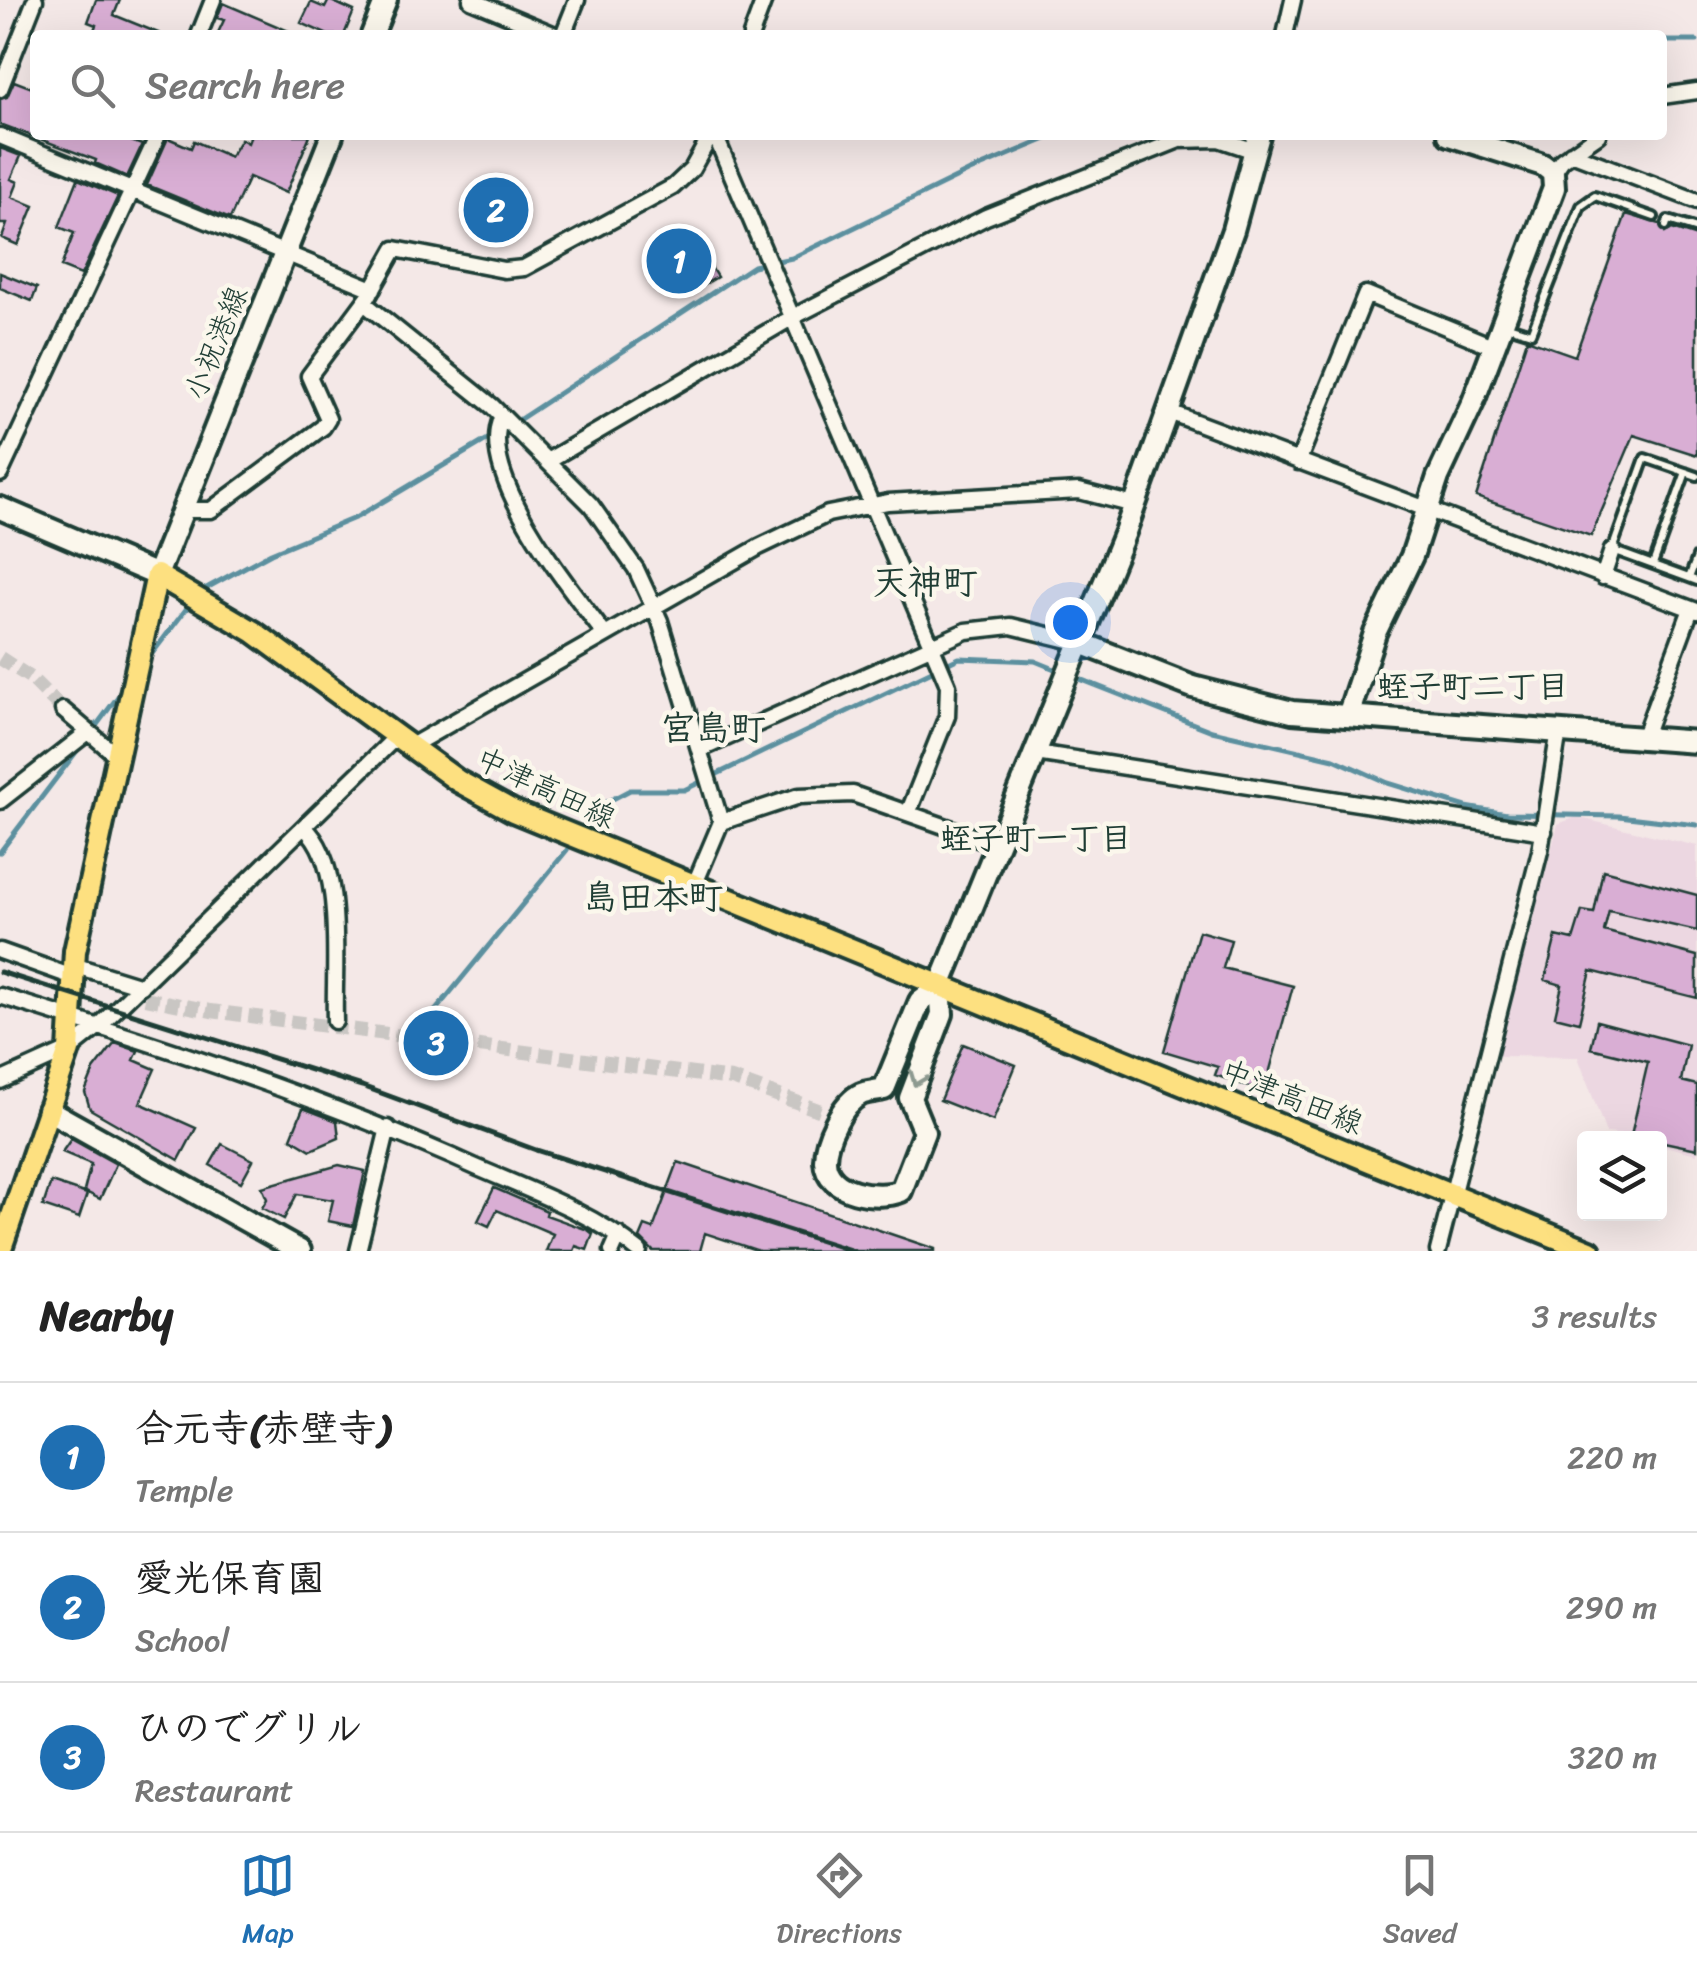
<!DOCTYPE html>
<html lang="en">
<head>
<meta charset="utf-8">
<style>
	:root { --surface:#fff; --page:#f6f6f6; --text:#222; --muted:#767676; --line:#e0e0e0; --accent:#1f6fb2 }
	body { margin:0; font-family:Sriracha,"Klee One",sans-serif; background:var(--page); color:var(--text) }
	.controls { position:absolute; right:30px; bottom:30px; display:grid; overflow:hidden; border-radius:10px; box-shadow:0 10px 40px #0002 }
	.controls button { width:90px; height:90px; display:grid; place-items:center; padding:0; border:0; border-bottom:2px solid var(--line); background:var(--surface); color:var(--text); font:50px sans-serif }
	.you { position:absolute; left:1070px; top:622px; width:35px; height:35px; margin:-25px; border:8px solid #fff; border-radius:50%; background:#1a73e8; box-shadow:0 0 0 15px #1a73e833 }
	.badge { display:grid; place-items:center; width:65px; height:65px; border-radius:50%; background:var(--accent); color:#fff; font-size:32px; font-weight:700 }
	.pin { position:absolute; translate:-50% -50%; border:5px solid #fff; box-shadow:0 2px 10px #0006 }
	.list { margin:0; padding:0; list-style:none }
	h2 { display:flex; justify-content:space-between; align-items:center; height:130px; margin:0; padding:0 40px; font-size:42px }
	h2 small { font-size:32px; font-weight:400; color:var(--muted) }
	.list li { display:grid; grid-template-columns:65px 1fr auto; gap:30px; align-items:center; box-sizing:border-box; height:150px; padding:0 40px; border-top:2px solid var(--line) }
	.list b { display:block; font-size:38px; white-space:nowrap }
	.list p { margin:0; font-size:32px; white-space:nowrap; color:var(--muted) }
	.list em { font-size:32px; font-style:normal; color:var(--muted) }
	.icon { flex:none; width:55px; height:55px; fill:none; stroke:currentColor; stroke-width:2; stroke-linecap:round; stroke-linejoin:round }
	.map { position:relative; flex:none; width:1697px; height:1251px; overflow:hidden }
	.search { position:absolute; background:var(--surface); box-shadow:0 10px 40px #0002; left:30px; right:30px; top:30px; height:110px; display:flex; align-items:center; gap:25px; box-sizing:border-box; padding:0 35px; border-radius:10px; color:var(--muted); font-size:38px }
	.sheet { height:580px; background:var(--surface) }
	nav { display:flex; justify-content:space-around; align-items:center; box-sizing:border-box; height:140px; border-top:2px solid var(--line); background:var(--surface); font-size:28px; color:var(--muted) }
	nav a { display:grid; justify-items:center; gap:5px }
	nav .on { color:var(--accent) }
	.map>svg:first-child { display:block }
	.built { fill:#ecd7e1 }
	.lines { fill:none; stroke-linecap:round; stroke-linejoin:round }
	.stream { stroke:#5c909f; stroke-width:5 }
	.building { fill:#d9aed4; stroke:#1f3d34; stroke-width:2.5 }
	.street-tunnel { stroke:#c9c6c3; stroke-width:14; stroke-dasharray:14 7; stroke-linecap:butt }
	.lane-casing { stroke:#1f3d34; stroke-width:14 }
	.street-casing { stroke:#1f3d34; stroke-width:21 }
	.secondary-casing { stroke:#1f3d34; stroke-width:28 }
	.primary-casing { stroke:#1f3d34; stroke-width:28 }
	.lane { stroke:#fbf7ec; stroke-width:6 }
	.street { stroke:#fbf7ec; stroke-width:14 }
	.secondary { stroke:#fbf7ec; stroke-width:20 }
	.primary { stroke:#fde080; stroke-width:20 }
	.rail { stroke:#1f3d34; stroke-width:5 }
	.oneway { stroke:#8d9a90 }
	.labels { text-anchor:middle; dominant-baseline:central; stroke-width:9; stroke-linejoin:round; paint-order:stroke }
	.street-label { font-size:30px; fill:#1f3d34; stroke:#fbf7ec }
	.neighbourhood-label { font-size:32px; font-weight:bold; fill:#1f3d34; stroke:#fbf7ec }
	.quarter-label { font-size:35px; font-weight:bold; fill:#1f3d34; stroke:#fbf7ec }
</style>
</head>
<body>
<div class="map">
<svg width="1697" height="1251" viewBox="0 0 1697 1251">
	<rect width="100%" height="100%" fill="#f4e8e7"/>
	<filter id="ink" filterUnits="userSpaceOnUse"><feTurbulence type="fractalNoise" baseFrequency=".01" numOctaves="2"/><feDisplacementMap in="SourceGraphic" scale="20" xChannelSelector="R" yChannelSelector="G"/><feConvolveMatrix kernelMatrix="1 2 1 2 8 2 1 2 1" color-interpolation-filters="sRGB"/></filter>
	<g filter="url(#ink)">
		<path class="built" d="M1576,817L1697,846V1154L1660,1145V1138L1606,1133L1578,1057L1498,1056L1558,824Z"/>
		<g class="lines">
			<path class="stream" d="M1662,41H1697
				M511,425L753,266L792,258L970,171L1056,135
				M201,591L271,553L357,517L493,436
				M148,659L187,608
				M1072,676L1212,731L1334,759L1388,783L1466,807L1507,814L1619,816L1697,825
				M93,730L122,691
				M586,826L607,802L630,790H684L959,658L1035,661L1062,672
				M0,852L83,743
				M431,1016L567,850"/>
		</g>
		<path class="building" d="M96,0H120L114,15L163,35H107L94,30L96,25L88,22Z
			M329,0L354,11L344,35H328L301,23L311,2L325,8Z
			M223,3L298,35H217L224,20L217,18Z
			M14,81L35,89V135H115L142,145L127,177L95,163L96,160L0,124V99L7,97Z
			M251,135H310L286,193L249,177L230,219L147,185L168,138L191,148L194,141L230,157L241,139L248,143Z
			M0,148L21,156L11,179L18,182L12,197L34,206L18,245L2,238L7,224H0Z
			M78,179L118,196L81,275L61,267L74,233L59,227Z
			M1626,214L1660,224L1665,233L1672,229L1697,237V455L1634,435L1591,536L1476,497L1527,339L1575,356Z
			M695,241L717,277L681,298L660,262Z
			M0,273L37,288L32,301L0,288Z
			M1603,870L1697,895V931L1609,911L1604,931L1697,956V998L1591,971L1579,1022L1555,1016L1562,985L1545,980L1556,936L1573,940L1582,911L1594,913Z
			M1199,931L1231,940L1223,968L1293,986L1264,1092L1215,1075L1218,1067L1164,1051Z
			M1597,1021L1688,1045L1681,1081L1697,1085V1149L1631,1135L1648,1062L1591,1048Z
			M115,1043L138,1051L134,1060L155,1069L140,1103L196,1128L179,1160L90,1109L85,1092L94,1070Z
			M963,1044L1016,1065L993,1121L940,1100Z
			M303,1108L337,1121L339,1138L311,1150L291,1138Z
			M71,1139L116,1164L100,1199L84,1191L91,1164L62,1152Z
			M222,1144L253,1160L241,1182L210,1165Z
			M678,1162L935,1249V1251H759L705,1233L700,1251H653L640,1238L645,1226L653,1229Z
			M339,1165L365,1171L353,1226L328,1221L333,1200L297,1194L284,1219L262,1208L267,1199L262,1187Z
			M51,1182L87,1194L79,1218L43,1206Z
			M494,1188L547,1211L546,1215L588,1230L593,1234L587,1250L576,1246L574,1251H546L553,1234L497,1210L489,1226L478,1221Z"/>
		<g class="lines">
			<path class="street-tunnel" d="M0,658L31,678L63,710
				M145,998L211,1011L732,1079L838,1117"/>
			<defs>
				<path id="lane" d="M1666,226L1668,220L1697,229
					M1505,325L1531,333L1581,206L1595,196L1654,217
					M1697,476L1645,458L1612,550L1697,581
					M1653,564L1686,472
					M1689,578L1697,557"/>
				<path id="street" d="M471,0L555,35
					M199,35L213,0
					M563,35L577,0
					M751,35L764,0
					M1285,35L1293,0
					M0,89L35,0
					M1662,96L1697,91
					M715,135L948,685L947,716L909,811
					M0,136L373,289
					M1571,153L1697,201
					M1553,173L1562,160L1598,135
					M364,303L492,406L591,505L636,569L660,621L721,822L694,886
					M1169,412L1697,611
					M502,416C474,475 572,589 605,635
					M547,461L793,317L986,217L1179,140L1219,139L1255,151
					M1298,462L1366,294L1492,346
					M0,474L158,135
					M183,510H211L323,427L328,419L309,376L368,297L395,249L504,270L524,268L673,187L692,169L711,135
					M1603,577L1612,550
					M63,710L117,756
					M1644,736L1691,609
					M411,746L759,547L828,514L888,502L1079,491L1134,505
					M699,750L966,631L1011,626L1081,643
					M1036,753L1544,832
					M0,801L87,733
					M721,822L799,796L853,794L998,845
					M304,827C346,865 333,966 335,1021
					M0,951L73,977
					M73,965L141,986
					M0,996C163,1046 322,1098 478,1168C534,1192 592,1213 639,1251
					M0,1081L69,1050L99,1026L397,736
					M358,1251L388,1128
					M612,1251L619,1235
					M1438,1251L1540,851L1559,730"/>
				<path id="secondary" d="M372,35L386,0
					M0,508L157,575L332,135
					M1081,643L1193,687L1292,712L1697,742
					M1348,716L1375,633L1412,556L1438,477L1473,402L1554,188L1553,173L1543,165L1449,135
					M940,986L920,1001L884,1089C878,1091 867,1091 861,1094C842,1103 825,1140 825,1160C826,1194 879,1200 901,1191L924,1132L910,1098L942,1014L940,986L1125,532L1233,230L1259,135
					M48,1110L300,1251"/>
				<path id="primary" d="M0,1251L69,1050L75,951L157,575L254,632L458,781L513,811L1590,1251"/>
			</defs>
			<use href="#lane" class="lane-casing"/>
			<use href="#street" class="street-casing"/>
			<use href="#secondary" class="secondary-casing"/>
			<use href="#primary" class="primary-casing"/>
			<use href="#lane" class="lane"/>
			<use href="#street" class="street"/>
			<use href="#secondary" class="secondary"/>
			<use href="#primary" class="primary"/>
			<path class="rail" d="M0,972L362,1086L536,1150L853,1251"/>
		</g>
		<defs><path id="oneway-chevron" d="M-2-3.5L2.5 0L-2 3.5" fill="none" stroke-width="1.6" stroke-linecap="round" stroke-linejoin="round" transform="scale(2.5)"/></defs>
		<use class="oneway" href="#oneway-chevron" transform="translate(917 1079) rotate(111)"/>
	</g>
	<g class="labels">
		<g class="street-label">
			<text transform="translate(216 343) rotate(-68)">小祝港線</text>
			<text transform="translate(546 788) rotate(25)">中津高田線</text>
			<text transform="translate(1292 1097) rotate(22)">中津高田線</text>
		</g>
		<g class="neighbourhood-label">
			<text x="1473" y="686">蛭子町二丁目</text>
			<text x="1036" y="838">蛭子町一丁目</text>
		</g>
		<g class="quarter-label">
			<text x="925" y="582">天神町</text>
			<text x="713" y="728">宮島町</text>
			<text x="653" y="897">島田本町</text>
		</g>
	</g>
</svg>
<div class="controls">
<button><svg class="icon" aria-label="layers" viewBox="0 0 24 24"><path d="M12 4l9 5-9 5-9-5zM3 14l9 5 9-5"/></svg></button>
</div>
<div class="you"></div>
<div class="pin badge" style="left:679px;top:261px">1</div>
<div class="pin badge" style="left:496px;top:210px">2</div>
<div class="pin badge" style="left:436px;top:1043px">3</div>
<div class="search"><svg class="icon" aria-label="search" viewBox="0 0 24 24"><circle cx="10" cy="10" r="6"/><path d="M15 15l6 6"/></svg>Search here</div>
</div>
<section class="sheet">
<h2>Nearby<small>3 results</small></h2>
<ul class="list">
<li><span class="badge">1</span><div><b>合元寺(赤壁寺)</b><p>Temple</p></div><em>220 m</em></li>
<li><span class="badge">2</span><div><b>愛光保育園</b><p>School</p></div><em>290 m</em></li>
<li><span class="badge">3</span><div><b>ひのでグリル</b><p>Restaurant</p></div><em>320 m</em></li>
</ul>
</section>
<nav>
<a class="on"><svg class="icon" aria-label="map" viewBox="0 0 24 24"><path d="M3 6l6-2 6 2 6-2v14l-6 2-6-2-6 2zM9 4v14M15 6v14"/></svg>Map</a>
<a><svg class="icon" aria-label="directions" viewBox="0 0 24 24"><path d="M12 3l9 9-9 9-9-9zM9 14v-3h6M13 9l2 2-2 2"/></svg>Directions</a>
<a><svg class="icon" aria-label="saved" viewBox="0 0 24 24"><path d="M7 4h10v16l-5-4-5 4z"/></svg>Saved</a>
</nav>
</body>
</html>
